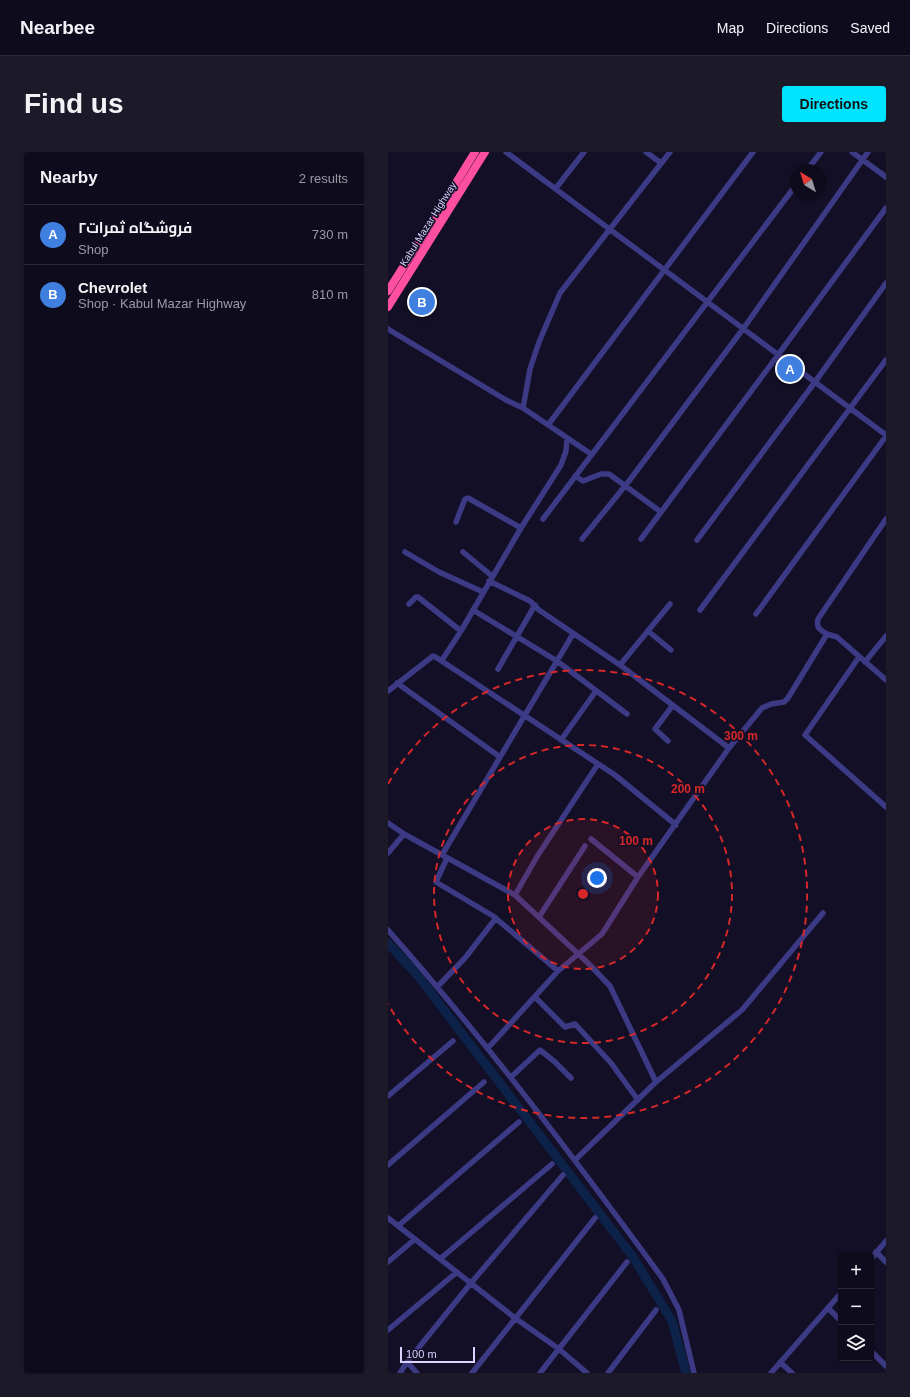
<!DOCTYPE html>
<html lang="en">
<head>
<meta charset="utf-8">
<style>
	:root { --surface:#0e0b1c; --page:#1c1929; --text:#f1f3f6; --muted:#9b9ba3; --line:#2e2b3b; --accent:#00e5ff }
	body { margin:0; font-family:Helvetica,Cairo,sans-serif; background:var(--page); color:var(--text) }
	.controls { position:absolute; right:12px; bottom:12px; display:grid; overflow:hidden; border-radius:4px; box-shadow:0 1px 3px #0004 }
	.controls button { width:36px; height:36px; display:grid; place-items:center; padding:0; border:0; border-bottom:1px solid var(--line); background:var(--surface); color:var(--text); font:20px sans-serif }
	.compass { position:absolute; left:402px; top:12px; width:36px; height:36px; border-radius:50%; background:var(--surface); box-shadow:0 1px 3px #0004; rotate:322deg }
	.scale { position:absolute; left:12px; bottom:10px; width:75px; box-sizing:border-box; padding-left:4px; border:2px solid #d9d4ff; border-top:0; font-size:11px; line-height:14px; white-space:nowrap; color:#d9d4ff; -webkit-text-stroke:3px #130f26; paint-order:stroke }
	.you { position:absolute; left:209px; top:726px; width:14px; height:14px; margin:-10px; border:3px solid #fff; border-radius:50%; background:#1a73e8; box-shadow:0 0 0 6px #1a73e833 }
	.badge { display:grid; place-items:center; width:26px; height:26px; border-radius:50%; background:var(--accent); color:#fff; font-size:13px; font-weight:700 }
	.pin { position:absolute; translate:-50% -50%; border:2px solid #fff; box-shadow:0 1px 4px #0006 }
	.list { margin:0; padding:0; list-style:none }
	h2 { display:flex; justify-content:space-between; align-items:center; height:52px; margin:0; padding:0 16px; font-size:17px }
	h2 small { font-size:13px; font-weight:400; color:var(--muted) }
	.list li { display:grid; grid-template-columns:26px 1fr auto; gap:12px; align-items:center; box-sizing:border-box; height:60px; padding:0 16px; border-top:1px solid var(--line) }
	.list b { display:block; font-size:15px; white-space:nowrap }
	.list p { margin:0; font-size:13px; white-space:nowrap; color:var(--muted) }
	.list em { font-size:13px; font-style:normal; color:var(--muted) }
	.icon { flex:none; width:22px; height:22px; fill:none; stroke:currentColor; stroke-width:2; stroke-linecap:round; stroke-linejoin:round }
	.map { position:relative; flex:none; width:498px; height:1221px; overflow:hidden; border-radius:4px }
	header { display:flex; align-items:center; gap:24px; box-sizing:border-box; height:56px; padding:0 20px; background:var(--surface); border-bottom:1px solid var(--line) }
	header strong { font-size:19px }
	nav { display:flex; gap:22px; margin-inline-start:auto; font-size:14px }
	.intro { display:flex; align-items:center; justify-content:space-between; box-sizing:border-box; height:96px; padding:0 24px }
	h1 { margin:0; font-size:28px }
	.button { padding:10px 18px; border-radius:4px; background:var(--accent); color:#111; font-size:14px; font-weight:700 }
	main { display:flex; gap:24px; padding:0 24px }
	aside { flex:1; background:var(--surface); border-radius:4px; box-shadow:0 1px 3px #0004 }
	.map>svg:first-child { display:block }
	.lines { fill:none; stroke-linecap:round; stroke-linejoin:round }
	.river { stroke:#0c2248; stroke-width:9 }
	.minor { stroke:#3d3a85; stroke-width:5.5 }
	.highway { stroke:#ff4fa3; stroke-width:8 }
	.ring { fill:none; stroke:#d62828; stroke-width:2; stroke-dasharray:7 5 }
	.labels { text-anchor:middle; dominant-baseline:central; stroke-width:3.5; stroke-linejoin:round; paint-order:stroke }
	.street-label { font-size:10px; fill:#d9d4ff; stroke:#130f26 }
	.centre { fill:#d62828; stroke:#130f26; stroke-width:2 }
	.ring-label { font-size:12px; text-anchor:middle; font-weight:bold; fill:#d62828; stroke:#130f26; stroke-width:3.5; stroke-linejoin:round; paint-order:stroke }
</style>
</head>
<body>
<header>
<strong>Nearbee</strong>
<nav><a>Map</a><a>Directions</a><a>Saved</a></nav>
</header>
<div class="intro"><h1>Find us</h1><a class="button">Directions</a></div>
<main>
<aside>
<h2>Nearby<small>2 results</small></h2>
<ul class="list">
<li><span class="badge" style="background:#3f7fe0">A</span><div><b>فروشگاه ثمرات٢</b><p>Shop</p></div><em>730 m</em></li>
<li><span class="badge" style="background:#3f7fe0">B</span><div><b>Chevrolet</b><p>Shop · Kabul Mazar Highway</p></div><em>810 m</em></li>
</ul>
</aside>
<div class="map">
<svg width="498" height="1221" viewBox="0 0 498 1221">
	<rect width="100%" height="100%" fill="#130f26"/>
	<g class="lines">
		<path class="river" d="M0,791L30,824L245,1105L284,1169L298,1221"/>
		<path class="minor" d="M118,0L498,283
			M258,0L273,11
			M464,0L498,25
			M419,18L433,0
			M168,36L196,0
			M0,177L118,248L135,256L203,302
			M135,256L142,217L151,190L172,141L282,0
			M160,273L365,0
			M187,324L195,329L213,322H221L273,360
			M155,367L408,33
			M68,370L77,347L80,346L133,376
			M194,387L241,329L355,177L480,0
			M253,387L390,203L498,56
			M309,388L427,230L498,131
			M17,400L51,420L95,440
			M75,400L104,424
			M101,429L142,449L151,458L232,513L341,596
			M21,452L28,445H30L73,479
			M85,458L169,509L239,562
			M312,458L498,208
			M368,462L498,284
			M260,479L283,498
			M439,482L449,485L498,528
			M471,505L417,583L498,655
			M54,508L73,479L133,376L173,313L178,299L179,286
			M477,510L498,484
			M232,513L282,452
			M110,517L147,453
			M9,531L112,605
			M0,539L45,504H46L227,623L288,673
			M173,588L208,539
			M280,589L267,577L285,553
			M0,671L16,682L127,743L200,811L222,834L268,930L187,1008
			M203,687L250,725
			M0,701L16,682
			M54,703L185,482
			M59,706L48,730L105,764L170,819
			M127,743L150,703L210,612
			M151,765L197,694
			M0,778C98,889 187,1007 275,1127L291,1158L306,1221
			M50,834L77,806L108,766
			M147,845L177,875L187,872L223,911L250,948
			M100,896L170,819L214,782L250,725L341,596L374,556L383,552L396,550L400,546L439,482C432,478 428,476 430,467L498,367
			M123,925L152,898L167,910L183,926
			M268,930L354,858L435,761
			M0,944L65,889
			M0,1013L96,930
			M0,1066L127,1166L171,1197L199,1221
			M10,1074L131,970
			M488,1100L498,1110
			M52,1107L164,1012
			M483,1107L498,1089
			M0,1110L27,1087
			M440,1156L453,1169
			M0,1178L69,1120
			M483,1199L498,1214
			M19,1210L29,1221
			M392,1210L404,1221
			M12,1221L19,1210L83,1131L175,1023
			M84,1221L207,1066
			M152,1221L239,1110
			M220,1221L268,1158
			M383,1221L453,1141"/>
		<path class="highway" d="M0,139L55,52L87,0
			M0,155L97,0"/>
	</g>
	<circle cx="195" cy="742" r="75" fill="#d62828" fill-opacity=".12"/>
	<g class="ring">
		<circle cx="195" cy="742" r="75"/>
		<circle cx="195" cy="742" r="149"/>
		<path d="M0 632A224 224 0 1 1 0 852"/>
	</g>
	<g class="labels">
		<g class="street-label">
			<text transform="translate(40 72) rotate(-58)">Kabul Mazar Highway</text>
		</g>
	</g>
	<circle cx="195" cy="742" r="6" class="centre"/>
	<g class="ring-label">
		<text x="353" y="588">300 m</text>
		<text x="300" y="641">200 m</text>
		<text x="248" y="693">100 m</text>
	</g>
</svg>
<div class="controls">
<button>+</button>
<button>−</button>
<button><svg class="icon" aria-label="layers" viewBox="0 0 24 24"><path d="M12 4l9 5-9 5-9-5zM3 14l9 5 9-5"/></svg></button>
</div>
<svg class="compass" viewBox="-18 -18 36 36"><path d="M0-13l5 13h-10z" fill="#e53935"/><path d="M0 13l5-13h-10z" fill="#9b9ba3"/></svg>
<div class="scale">100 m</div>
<div class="you"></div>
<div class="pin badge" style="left:402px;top:217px;background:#3f7fe0">A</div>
<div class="pin badge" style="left:34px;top:150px;background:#3f7fe0">B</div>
</div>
</main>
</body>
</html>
